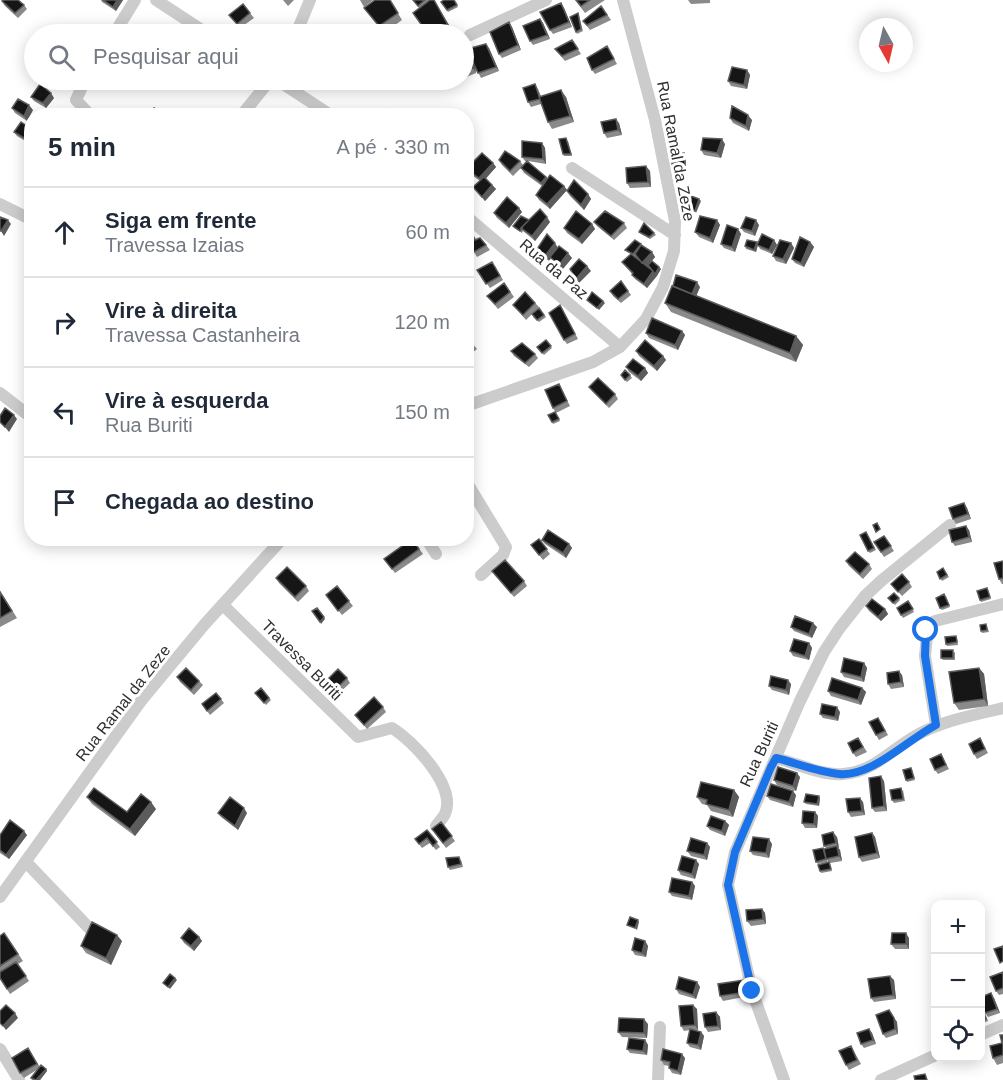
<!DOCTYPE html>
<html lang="pt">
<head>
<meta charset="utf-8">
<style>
	:root { --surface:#fff; --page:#f6f6f7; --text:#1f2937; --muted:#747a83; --line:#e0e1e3 }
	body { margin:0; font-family:Arial,sans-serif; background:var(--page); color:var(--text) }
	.controls { position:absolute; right:18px; bottom:18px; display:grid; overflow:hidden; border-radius:12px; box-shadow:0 3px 15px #0003 }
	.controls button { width:54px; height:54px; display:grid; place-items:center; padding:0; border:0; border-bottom:2px solid var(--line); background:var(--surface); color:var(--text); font:30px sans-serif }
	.compass { position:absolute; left:859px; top:18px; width:54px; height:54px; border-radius:50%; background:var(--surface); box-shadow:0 3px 15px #0003; rotate:172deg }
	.stop { position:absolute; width:18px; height:18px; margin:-14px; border:4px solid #1a73e8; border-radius:50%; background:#fff }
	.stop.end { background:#1a73e8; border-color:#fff; box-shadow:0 2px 6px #0008 }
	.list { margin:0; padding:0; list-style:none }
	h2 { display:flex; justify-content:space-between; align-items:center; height:78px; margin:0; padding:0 24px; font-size:26px }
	h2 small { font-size:20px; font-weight:400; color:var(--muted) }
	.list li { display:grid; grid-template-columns:39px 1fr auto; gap:18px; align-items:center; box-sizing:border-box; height:90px; padding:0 24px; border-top:2px solid var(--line) }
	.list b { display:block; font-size:22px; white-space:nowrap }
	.list p { margin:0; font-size:20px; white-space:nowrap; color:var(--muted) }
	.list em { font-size:20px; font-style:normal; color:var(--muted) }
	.icon { flex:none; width:33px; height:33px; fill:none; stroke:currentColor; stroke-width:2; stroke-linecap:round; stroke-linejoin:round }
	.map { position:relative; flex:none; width:1003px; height:1080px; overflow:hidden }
	.search { position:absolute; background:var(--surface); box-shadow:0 3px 15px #0003; left:24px; top:24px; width:450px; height:66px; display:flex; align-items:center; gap:15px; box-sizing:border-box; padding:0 21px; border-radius:33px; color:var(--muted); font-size:22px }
	.panel { position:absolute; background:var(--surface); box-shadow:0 3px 15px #0003; left:24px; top:108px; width:450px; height:438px; border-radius:24px }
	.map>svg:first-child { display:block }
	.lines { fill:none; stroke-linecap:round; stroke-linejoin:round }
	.street { stroke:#ccc; stroke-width:12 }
	.wall { fill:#8a8a8a }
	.shaded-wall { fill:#5c5c5c }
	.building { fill:#161616; stroke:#5c5c5c; stroke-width:1.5 }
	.route { stroke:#1a73e8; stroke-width:8 }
	.labels { text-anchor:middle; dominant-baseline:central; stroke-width:6; stroke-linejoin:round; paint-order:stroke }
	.street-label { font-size:16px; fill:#2f2f2f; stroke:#fff }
</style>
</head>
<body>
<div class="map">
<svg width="1003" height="1080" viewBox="0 0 1003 1080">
	<rect width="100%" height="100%" fill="#fff"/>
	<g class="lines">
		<path class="street" d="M156,0L208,34
			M114,34L135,0
			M296,34L310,0
			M470,35L546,0
			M85,80L76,100L91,116
			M277,80L332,116
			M241,116L270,80
			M572,168L675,235
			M0,204L32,220
			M466,216L620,347
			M0,393L32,418
			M466,406L593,362L620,347L646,319L663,287L674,251L675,221L655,120L623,0
			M466,481L506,547L503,555L481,575
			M426,538L436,554
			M223,605L358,737L392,728C413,741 457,786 445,814C443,818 439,822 436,826
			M936,725L925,656L928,625L935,621L1003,604
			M776,758C796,763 822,776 843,774C875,772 893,747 919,734C945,720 975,715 1003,708
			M26,862L90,929
			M0,897L141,701L204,625L283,538
			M980,1035L1003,1025
			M0,1049L19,1080
			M658,1080L660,1027
			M784,1080L752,991L728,885L735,852L800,701L824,652L839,629L865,596L881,581L950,525
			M881,1080L936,1055"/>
	</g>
	<path class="wall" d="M101,0H123L116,11L102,2Z
		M283,0H294L288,6Z
		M360,0H373L364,7Z
		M375,0H390L402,20L384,33L364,8Z
		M413,0H434L454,33L452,34H428L419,8Z
		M454,0L458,7L448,12L441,2Z
		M575,0H605L585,13Z
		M688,0H710V3L691,4Z
		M2,1L24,5L27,9L18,18L5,6Z
		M601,6L611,20L590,30L583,21Z
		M564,8L572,27L553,34L550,30Z
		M250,13L254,18L240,28L229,15Z
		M579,16L583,31L577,34L576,32Z
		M540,19L543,23L550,39L533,45L530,41Z
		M512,27L521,50L502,58L499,54Z
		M572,40L581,54L565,61L555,49Z
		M607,46L617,64L595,74L592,70Z
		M489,48L499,71L481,78L475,66L476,73L464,78V60L471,58Z
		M747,70L750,75L747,89L731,86L728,81Z
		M535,84L538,89L541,96L566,97L574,122L552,129L548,122L541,104L531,107L528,102Z
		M31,97L54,98L46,108L34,101Z
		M12,108L33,110L27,121L15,113Z
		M730,118L752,120L749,131L733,123Z
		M21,122L27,142L17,136L14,132Z
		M619,123L622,135L607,138L604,133Z
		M568,141L572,156H564L563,154Z
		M542,143L545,148L546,164L528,161L547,179L564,186L567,190L550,209L539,200L536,195L542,186L524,173L521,168L513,176L502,165L499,160L520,161L523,165L527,161H525L522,157Z
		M725,144L721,158L704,155L701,150Z
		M684,153L686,156V166H674L672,164Z
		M493,163L496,167L486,178L496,189L485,201L473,187L480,181L469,173L466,169Z
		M650,171L651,187L630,188L627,183Z
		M567,191L588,194L591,199L584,210L570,196Z
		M519,208L522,212L509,228L497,218L494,213Z
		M529,220L550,222L535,241L523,231L522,233L514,228L513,226Z
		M717,220L720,225L713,243L699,237L695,232Z
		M594,222L624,223L627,228L614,240L597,226Z
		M592,224L595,229L582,244L567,233L564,228Z
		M759,225L755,236L744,232L741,228Z
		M738,229L741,234L735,252L724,248L721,244Z
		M639,232L654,233L656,235L650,239L641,234Z
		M466,234L474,236L476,239L486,245L490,250L477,257L471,247L466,249Z
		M774,240L777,245L772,254L760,249L758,245L756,252L746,249L745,246Z
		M810,242L814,247L804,267L795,263L792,259Z
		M791,243L794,248L786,264L776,261L773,256Z
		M642,246L652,252L655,257L648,265L659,267L661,269L647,288L635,279L632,275V274L622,262L631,254L625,250Z
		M558,247L572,258L562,270L551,258L549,261L540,253L537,249Z
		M495,266L503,280L490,288L477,270Z
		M621,281L631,295L621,303L613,296L610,291Z
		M504,283L514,297L498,309L487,296Z
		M700,287L696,296L796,336L803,345L796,362L671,312L665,303Z
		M535,303L539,307L526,320L513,305Z
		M560,305L578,339L567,344L564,340Z
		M539,308L546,317L539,322L533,317Z
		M682,331L685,335L678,350L649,338L646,333Z
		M466,336L477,349L466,358Z
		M546,340L552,348L544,355L537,347Z
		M511,351L535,354L538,358L529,367L514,356Z
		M636,351L663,356L666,360L657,371L639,356Z
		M626,367L645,368L648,373L641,381L629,372Z
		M630,375L632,378L627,382L622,377Z
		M559,384L570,406L556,413L553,408Z
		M589,387L615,394L618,399L609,408L592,391Z
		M555,412L560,421L553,424L552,422Z
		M964,503L967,508L971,519L956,524L953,519Z
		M969,530L972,542L955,546L952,542Z
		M866,532L876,550L870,553L868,551Z
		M884,536L894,551L884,557L874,542Z
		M412,539L423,554L395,573L384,559Z
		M539,539L550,554L543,560L531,545Z
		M542,540L569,544L572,548L566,558L545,544Z
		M846,561L869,564L872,569L863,579L849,566Z
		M1003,561V584H1002L999,579Z
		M943,568L949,577L942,581L937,572Z
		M492,571L524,581L527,586L514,597Z
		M276,578L306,586L309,591L298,602L279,583Z
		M909,582L912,587L902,596L891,584Z
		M987,588L991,599L981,602L980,600Z
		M0,591L17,618L0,627Z
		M326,595L349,601L353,606L342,615Z
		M946,596L950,607L942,610L940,608Z
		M888,598H899L900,600L895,605Z
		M908,601L914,612L903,618L901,615Z
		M866,606L885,609L888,614L881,621L869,611Z
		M986,624L987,626L989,632L982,633L981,631Z
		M791,627H817L812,638L794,631Z
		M956,636L957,638L958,645L947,646L946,644Z
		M809,643L812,648L809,660L793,656L790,651Z
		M955,652V660H943L941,658Z
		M864,663L867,668L864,682L844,677L841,672Z
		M979,668L984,674L988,706L959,710L954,703Z
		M902,675L904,687L891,689L888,684Z
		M177,677L199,681L203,685L194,695L180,682Z
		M347,678L350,683L336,696L327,687L324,683Z
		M791,684L789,695L772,690L769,686Z
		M261,688L271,700L266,705L257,695Z
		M862,688L866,692L861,705L831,696L828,691Z
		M221,699L224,703L210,715L202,704Z
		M383,707L386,712L367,729L355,715Z
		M840,712L838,721L823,718L820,714Z
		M881,722L888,735L879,740L876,735Z
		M858,738L867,752L856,757L853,753Z
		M980,738L988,753L977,759L974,754Z
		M941,754L949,769L938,774L935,770Z
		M912,770L915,780L907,782L906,780Z
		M800,777L796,791L777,785L774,780Z
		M884,781L887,811L875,812L872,808Z
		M734,790L739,797L733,817L711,811L707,805L702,804L697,797Z
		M903,790L905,801L894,803L892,800Z
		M796,795L793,807L770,800L767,796Z
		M87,797L127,812L156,809L135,836L92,804Z
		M820,798L819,806L806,804L804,802Z
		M863,802L865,815L851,817L848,812Z
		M815,812L818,816L817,828H805L802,823Z
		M218,813H247L238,830L221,817Z
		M725,821L729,825L725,836L710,830L707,826Z
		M441,822L455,841L446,848L432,829Z
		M427,830L440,847L436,850L430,843L422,848L415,839Z
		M872,833L875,837L880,858L862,862L859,857Z
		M0,835H27L9,859L0,853Z
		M837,837L839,848H838L840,850L842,861L830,863L832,871L821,873L820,871L829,863L827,860V862L818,864L816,862L823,848L824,850L826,848L824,846Z
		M707,843L710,847L707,860L691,856L687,851Z
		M772,844L769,858L753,855L750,851Z
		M461,860L463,867L450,870L448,867Z
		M699,864L695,879L681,875L678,870Z
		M692,882L695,886L692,900L672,896L669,892Z
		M762,909L765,913L766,924L751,926L747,921Z
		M4,933L23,961L18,964L29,981L10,994L0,978V936Z
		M199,937L202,941L194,951L184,943L181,938Z
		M909,938V949H895L891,944Z
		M122,941L111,965L86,953L81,946Z
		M645,941L648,946L646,957L635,955L632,950Z
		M1003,972V994L999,995L996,991Z
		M744,980L747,984L749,996L723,1001L720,996Z
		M894,980L896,999L874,1002L871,998Z
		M697,982L700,987L696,999L679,994L676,989Z
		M994,998L1000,1013L988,1017L985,1013Z
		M697,1009L698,1030H692L701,1032L704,1036L701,1050L690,1047L687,1043L690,1030L684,1031L681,1026Z
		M981,1009H982L984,1011L988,1021L981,1024Z
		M889,1010L897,1022L898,1034L886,1038L883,1034Z
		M716,1012L720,1017L721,1030L708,1032L705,1027Z
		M648,1024L647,1038L622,1037L618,1032Z
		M869,1029L872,1033L876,1044L864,1048L861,1044Z
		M1003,1035V1063L997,1065L993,1058L1002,1043Z
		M645,1040L648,1045L647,1055L630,1053L627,1049Z
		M851,1046L861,1064L849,1070L846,1065Z
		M28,1048L40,1067L46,1069L47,1071L40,1080H32L31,1078L38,1069L24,1078L20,1073Z
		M685,1058L681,1075L672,1073L669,1068V1066L664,1065L661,1060Z"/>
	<path class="shaded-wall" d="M117,0H123L116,11L113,7Z
		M561,3L564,8L572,27L569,22Z
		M540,19L543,23L550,39L547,35Z
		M509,22L512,27L521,50L518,45Z
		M486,44L489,48L499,71L496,67Z
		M471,58L474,62L476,73L473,68Z
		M747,70L750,75L747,89L744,85Z
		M561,90L566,97L574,122L570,116Z
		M51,93L54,98L46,108L43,103Z
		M29,105L33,110L27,121L24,116Z
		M748,115L752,120L749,131L746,126Z
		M616,119L619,123L622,135L618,130Z
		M30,128L32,130V135L27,142L24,138Z
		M722,139L725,144L721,158L717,153Z
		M542,143L545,148L546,164L543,159Z
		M493,163L496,167L482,183L479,178Z
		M646,166L650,171L651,187L648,182Z
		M546,177L549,181L544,188L541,183Z
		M492,185L496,189L485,201L482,197Z
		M564,186L567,190L550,209L547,204Z
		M471,188L474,193L466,204V195Z
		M588,194L591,199L584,210L581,205Z
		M699,199L701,201L696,213L695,211Z
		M519,208L522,212L509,228L506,223Z
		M547,217L550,222L535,241L532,236Z
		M8,220L11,224L4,236L1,231Z
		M717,220L720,225L713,243L710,238Z
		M756,220L759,225L755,236L752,231Z
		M592,224L595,229L582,244L579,239Z
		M738,229L741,234L735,252L732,247Z
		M774,240L777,245L772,254L769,250Z
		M757,242L758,244L756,252L754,250Z
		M810,242L814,247L804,267L801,263Z
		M555,243L558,248L549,261L545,256Z
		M791,243L794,248L786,264L783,259Z
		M652,252L655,257L646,268L642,263Z
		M568,253L572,258L562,270L559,265Z
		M587,266L591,271L579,283L576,279Z
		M659,267L661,269L657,276L655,274Z
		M653,271L657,276L647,288L644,284Z
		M697,282L700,287L695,299L692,295Z
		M603,301L605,303L599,310L597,308Z
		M682,331L685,335L678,350L675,345Z
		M796,336L803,345L796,362L790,353Z
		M663,356L666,360L657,371L654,366Z
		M645,368L648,373L641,381L638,376Z
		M14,415L17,419L9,432L5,427Z
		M964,503L967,508L971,519L968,514Z
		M966,526L969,530L972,542L969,537Z
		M569,544L572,548L566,558L563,553Z
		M885,609L888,614L881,621L878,617Z
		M324,617L325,619L321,624L320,622Z
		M813,623L817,627L812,638L809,634Z
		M809,643L812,648L809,660L805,656Z
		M864,663L867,668L864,682L861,677Z
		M979,668L984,674L988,706L984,699Z
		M899,671L902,675L904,687L901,682Z
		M788,680L791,684L789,695L786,690Z
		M862,688L866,692L861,705L858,700Z
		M837,707L840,712L838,721L835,717Z
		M797,773L800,777L796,791L793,786Z
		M881,776L884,781L887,811L884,806Z
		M734,790L739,797L733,817L729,810Z
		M793,791L796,795L793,807L789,802Z
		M819,796L820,798L819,806L817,804Z
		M860,798L863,802L865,815L862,811Z
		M151,802L156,809L135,836L130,829Z
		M244,808L247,813L238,830L235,826Z
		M815,812L818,816L817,828L814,824Z
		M725,821L729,825L725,836L722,831Z
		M24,831L27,835L9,859L6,855Z
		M833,832L837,837L839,848L836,843Z
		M872,833L875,837L880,858L877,853Z
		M769,839L772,844L769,858L766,853Z
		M707,843L710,847L707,860L704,855Z
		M837,846L840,850L842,861L839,856Z
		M696,860L699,864L695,879L692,874Z
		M692,882L695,886L692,900L689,896Z
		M762,909L765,913L766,924L763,919Z
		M638,920L639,922L637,930L635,928Z
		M906,933L909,938V949L906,944Z
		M117,935L122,941L111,965L106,958Z
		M199,937L202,941L194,951L191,946Z
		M645,941L648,946L646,957L642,953Z
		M890,976L894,980L896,999L893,995Z
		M175,978L177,980L170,989L168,987Z
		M744,980L747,984L749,996L746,992Z
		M697,982L700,987L696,999L693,995Z
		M991,993L994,998L1000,1013L997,1009Z
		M693,1005L697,1009L698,1030L695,1025Z
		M716,1012L720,1017L721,1030L718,1026Z
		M15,1013L18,1018L6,1030L3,1026Z
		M894,1018L897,1022L898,1034L895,1029Z
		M644,1019L648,1024L647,1038L644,1033Z
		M869,1029L872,1033L876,1044L873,1040Z
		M701,1032L704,1036L701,1050L698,1045Z
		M645,1040L648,1045L647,1055L643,1051Z
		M682,1054L685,1058L681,1075L678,1071Z
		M46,1069L47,1071L40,1080H36Z"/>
	<path class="building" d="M3,0H18L24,5L15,13L2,1Z
		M103,0H117L113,7Z
		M375,0H390L398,13L379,26L364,8Z
		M413,0H425L418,6Z
		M430,0H434L449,27L439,34H428L413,13Z
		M444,0H454L457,5L447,10L441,2Z
		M576,0H590L581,6Z
		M561,3L569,22L550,30L540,12Z
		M243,4L250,13L237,24L229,15Z
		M601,6L607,15L587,25L583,21Z
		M578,13L581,29L576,32L570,17Z
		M540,19L547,35L530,41L523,26Z
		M509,22L518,45L499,54L490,32Z
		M79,27L87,34H72Z
		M256,28L260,34H247Z
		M572,40L578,49L562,56L555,49Z
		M486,44L496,67L478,73L467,49Z
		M607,46L614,59L592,70L587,58Z
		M471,58L473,68L464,72V60Z
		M732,67L747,70L744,85L728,81Z
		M40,84L51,93L43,103L31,97Z
		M535,84L540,99L528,102L523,88Z
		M561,90L570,116L548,122L539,97Z
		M18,99L29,105L24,116L12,108Z
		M732,106L748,115L746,126L730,118Z
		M154,108L167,115L149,116Z
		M391,109L395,116H383Z
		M616,119L618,130L604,133L601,122Z
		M21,122L30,128L24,138L14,132Z
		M566,138L571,154H563L559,139Z
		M703,138L722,139L717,153L701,150Z
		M522,141L542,143L543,159L522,157Z
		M505,151L520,161L510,171L499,160Z
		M482,153L493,163L479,178L466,169Z
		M684,153L685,164H672V154Z
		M527,161L546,177L541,183L521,168Z
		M646,166L648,182L627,183L626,168Z
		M550,175L564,186L547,204L536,195Z
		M484,177L492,185L482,197L473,187Z
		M574,180L588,194L581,205L567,191Z
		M466,183L471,188L466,195Z
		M691,196L699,199L695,211L687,209Z
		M507,197L519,208L506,223L494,213Z
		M540,209L547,217L532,236L521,228Z
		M576,211L592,224L579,239L564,228Z
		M605,211L624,223L611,236L594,222Z
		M521,216L529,220L521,228H522L520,231L513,226Z
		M700,216L717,220L710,238L695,232Z
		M0,217L8,220L1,231H0Z
		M746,217L756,220L752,231L741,228Z
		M644,223L654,233L649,237L639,232Z
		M727,225L738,229L732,247L721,244Z
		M471,232L475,240L480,238L486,245L474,252L468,242L466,243V234Z
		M547,234L555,243L545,256L537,249Z
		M762,234L774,240L769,250L757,245Z
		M800,237L810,242L801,263L792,259Z
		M635,240L641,244L633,254L625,250Z
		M747,240L757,242L754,250L745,246Z
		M780,240L791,243L783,259L773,256Z
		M641,245L652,252L642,263L635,254Z
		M559,246L568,253L559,265L550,257Z
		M631,254L653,271L644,284L632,275L633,273L622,262Z
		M579,259L587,266L576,279L570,269Z
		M652,261L659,267L655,274L648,265Z
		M492,262L500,276L486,284L477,270Z
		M676,275L697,282L692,294L673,286Z
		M621,281L628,291L618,299L610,291Z
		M504,283L510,292L495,304L487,296Z
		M672,286L796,336L790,353L665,303Z
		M525,292L535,303L523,315L513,305Z
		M592,292L603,301L597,308L587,300Z
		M560,305L575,334L564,340L549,313Z
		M539,308L544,315L537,320L532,314Z
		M652,318L682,331L675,345L646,333Z
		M466,336L472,342L466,347Z
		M546,340L551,346L542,353L537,347Z
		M645,340L663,356L654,366L636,351Z
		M522,343L535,354L525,363L511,351Z
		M633,359L645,368L638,376L626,367Z
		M625,370L630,375L625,380L621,375Z
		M598,378L615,394L606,404L589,387Z
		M559,384L567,401L553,408L545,390Z
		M5,408L14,415L5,427L0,422V416Z
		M555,412L559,419L552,422L548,415Z
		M964,503L968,514L953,519L949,508Z
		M877,523L880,529L876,532L873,525Z
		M966,526L969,537L952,542L949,530Z
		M548,530L569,544L563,553L542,540Z
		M866,532L874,548L868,551L860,535Z
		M884,536L891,546L881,552L874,542Z
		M412,539L419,549L392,569L384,559Z
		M539,539L547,549L539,555L531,545Z
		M855,552L869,564L860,574L846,561Z
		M505,560L524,581L511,593L492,571Z
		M1003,561V578L999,579L994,563Z
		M287,567L306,586L295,597L276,578Z
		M943,568L947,575L940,579L937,572Z
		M902,574L909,582L898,592L891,584Z
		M337,586L349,601L338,611L326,595Z
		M987,588L990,597L980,600L977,591Z
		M0,592L12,611L0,618Z
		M894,593L899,598L893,603L888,598Z
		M944,594L949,605L940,608L936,598Z
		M872,599L885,609L878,617L866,606Z
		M908,601L913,609L901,615L897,608Z
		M317,608L324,617L320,622L312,611Z
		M795,616L813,623L809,634L791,627Z
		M986,624L987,630L981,631L980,625Z
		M956,636L957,642L946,644L945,637Z
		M794,639L809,643L805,656L790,651Z
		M941,650H953V658H941Z
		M844,658L864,663L861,677L841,672Z
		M186,668L199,681L191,690L177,677Z
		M979,668L984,699L954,703L949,672Z
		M338,669L347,678L333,692L324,683Z
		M899,671L901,682L888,684L887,673Z
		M771,676L788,680L786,690L769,686Z
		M832,678L862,688L858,700L828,691Z
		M261,688L269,698L264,703L255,693Z
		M216,693L221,699L207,711L202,704Z
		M374,697L383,707L364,725L355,715Z
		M822,704L837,707L835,717L820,714Z
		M878,718L885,731L876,735L869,722Z
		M858,738L863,747L853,753L848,743Z
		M980,738L985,749L974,754L969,744Z
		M941,754L946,765L935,770L930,759Z
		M778,767L797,773L793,786L774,780Z
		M911,768L914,778L906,780L903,770Z
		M881,776L884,806L872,808L869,778Z
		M701,782L734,790L729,810L706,804L707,800L697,797Z
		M771,784L793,791L789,802L767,796Z
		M94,788L127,812L141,794L151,802L130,829L87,797Z
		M901,788L903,799L892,800L890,790Z
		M806,794L819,796L817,804L804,802Z
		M230,797L244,808L235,826L218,813Z
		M860,798L862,811L848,812L846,799Z
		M803,811L815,812L814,824L802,823Z
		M711,816L725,821L722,831L707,826Z
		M10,820L24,831L6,855L0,850V835Z
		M441,822L452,836L443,843L432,829Z
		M427,830L437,842L433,846L427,838L419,844L415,839Z
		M833,832L836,843L824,846L822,835Z
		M872,833L877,853L859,857L855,837Z
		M753,837L769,839L766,853L750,851Z
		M691,838L707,843L704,855L687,851Z
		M837,846L839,856L826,859L824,849Z
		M823,848L826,859L816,862L813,850Z
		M682,856L696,860L692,874L678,870Z
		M459,857L461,864L448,867L446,858Z
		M829,862L831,869L820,871L818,865Z
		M672,878L692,882L689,896L669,892Z
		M762,909L763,919L747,921L746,910Z
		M630,917L638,920L635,928L627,925Z
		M92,922L117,935L106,958L81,946Z
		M981,923H982L984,935L981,936Z
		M189,928L199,937L191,946L181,938Z
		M4,933L18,954L0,966V936Z
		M892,933H906V944H891Z
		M635,938L645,941L642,953L632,950Z
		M1003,946V961L1000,963L994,949Z
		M16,962L26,976L7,989L0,978V972Z
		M1003,972V988L996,991L990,977Z
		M170,974L175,978L168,987L163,983Z
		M890,976L893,995L871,998L868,979Z
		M679,977L697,982L693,995L676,989Z
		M744,980L746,992L720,996L718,984Z
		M991,993L997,1009L985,1013L981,1001V997Z
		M6,1005L15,1013L3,1026L0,1023V1011Z
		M693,1005L695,1025L681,1026L679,1006Z
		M981,1009H982L986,1019L981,1021Z
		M889,1010L894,1018L895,1029L883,1034L876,1015Z
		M716,1012L718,1026L705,1027L703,1014Z
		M619,1018L644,1019V1033L618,1032Z
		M690,1029L701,1032L698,1045L687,1043Z
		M869,1029L873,1040L861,1044L857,1033Z
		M1000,1035H1003V1055L993,1058L990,1046L1002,1043Z
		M629,1038L645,1040L643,1051L627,1049Z
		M851,1046L857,1060L846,1065L839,1051Z
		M28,1048L37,1064L20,1073L12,1058Z
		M663,1049L682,1054L678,1071L669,1068L670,1062L661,1060Z
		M41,1065L46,1069L36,1080L31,1078Z
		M925,1074L927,1080H915L914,1076Z"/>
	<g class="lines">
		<path class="route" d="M752,991L728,885L735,852L771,767L776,758C796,763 818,772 839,774C872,777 907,740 936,725L925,656L926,630"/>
	</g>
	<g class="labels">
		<g class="street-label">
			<text transform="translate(676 151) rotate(79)">Rua Ramal da Zeze</text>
			<text transform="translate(554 269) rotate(40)">Rua da Paz</text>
			<text transform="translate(302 660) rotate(45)">Travessa Buriti</text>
			<text transform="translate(123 703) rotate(-52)">Rua Ramal da Zeze</text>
			<text transform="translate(759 754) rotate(-65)">Rua Buriti</text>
		</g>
	</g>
</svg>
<div class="controls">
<button>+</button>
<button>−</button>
<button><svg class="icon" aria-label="locate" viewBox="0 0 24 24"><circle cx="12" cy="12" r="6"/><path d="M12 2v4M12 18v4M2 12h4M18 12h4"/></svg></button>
</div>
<svg class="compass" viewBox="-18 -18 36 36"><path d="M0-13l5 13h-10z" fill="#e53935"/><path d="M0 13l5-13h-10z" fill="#747a83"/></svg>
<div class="stop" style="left:926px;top:630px"></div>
<div class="stop end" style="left:752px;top:991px"></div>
<div class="search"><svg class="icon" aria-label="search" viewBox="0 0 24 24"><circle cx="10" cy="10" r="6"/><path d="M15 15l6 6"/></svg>Pesquisar aqui</div>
<section class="panel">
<h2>5 min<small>A pé · 330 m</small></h2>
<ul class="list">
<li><svg class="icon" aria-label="ahead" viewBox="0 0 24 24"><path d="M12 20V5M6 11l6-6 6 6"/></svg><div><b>Siga em frente</b><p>Travessa Izaias</p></div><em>60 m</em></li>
<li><svg class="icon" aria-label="right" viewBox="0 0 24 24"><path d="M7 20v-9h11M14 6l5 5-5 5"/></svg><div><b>Vire à direita</b><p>Travessa Castanheira</p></div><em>120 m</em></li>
<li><svg class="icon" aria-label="left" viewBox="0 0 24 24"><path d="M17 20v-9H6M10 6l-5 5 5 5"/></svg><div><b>Vire à esquerda</b><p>Rua Buriti</p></div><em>150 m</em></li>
<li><svg class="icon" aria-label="arrive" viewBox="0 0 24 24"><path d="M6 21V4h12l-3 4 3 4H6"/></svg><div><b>Chegada ao destino</b></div></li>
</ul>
</section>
</div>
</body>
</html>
